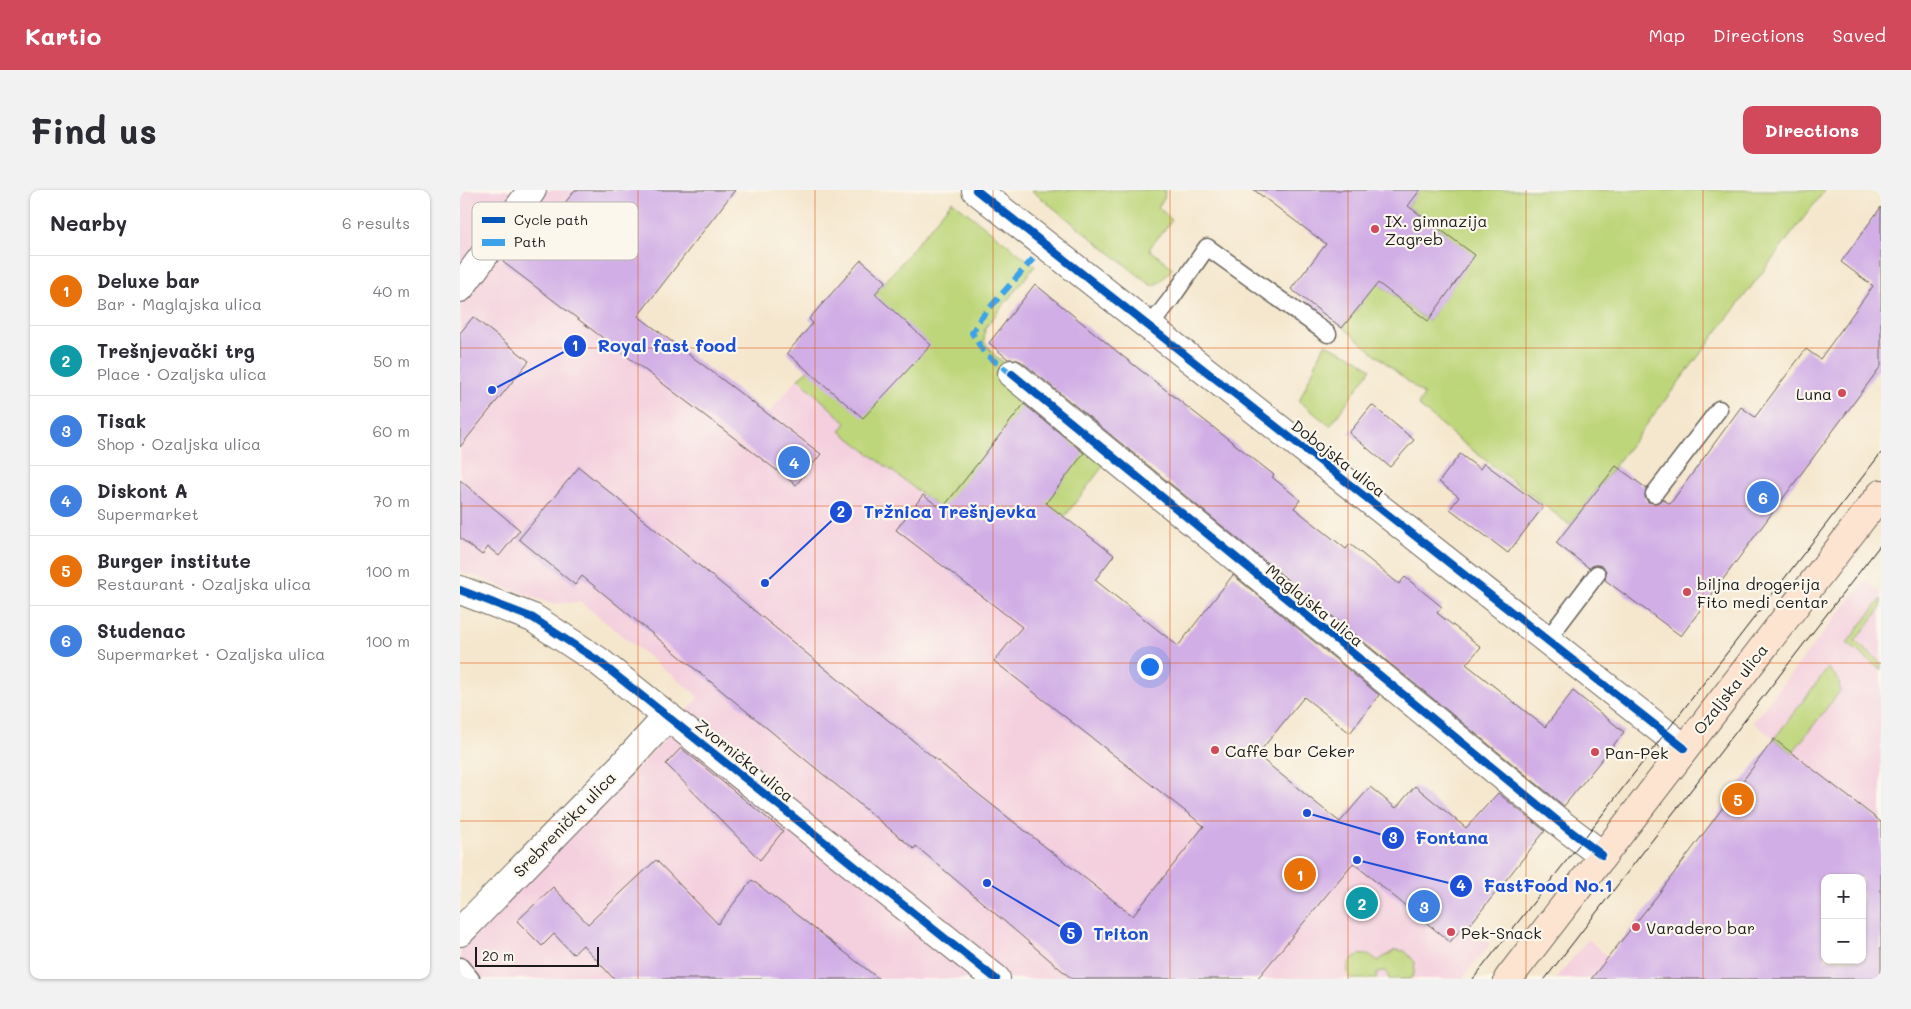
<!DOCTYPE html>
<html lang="en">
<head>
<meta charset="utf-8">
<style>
	:root { --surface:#fff; --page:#f2f2f3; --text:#2b2b33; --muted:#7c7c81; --line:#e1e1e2; --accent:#d1495b }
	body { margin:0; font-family:Mali,sans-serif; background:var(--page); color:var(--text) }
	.controls { position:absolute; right:15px; bottom:15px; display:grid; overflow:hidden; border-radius:10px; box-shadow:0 1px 4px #0004 }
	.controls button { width:45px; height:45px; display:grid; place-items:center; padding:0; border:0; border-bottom:1px solid var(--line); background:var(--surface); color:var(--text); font:25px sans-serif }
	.scale { position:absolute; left:15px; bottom:12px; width:124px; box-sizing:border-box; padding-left:5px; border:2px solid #1c1c1c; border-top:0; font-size:14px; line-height:18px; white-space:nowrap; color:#1c1c1c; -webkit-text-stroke:4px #fbf7ec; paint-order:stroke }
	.you { position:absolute; left:689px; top:476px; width:18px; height:18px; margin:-12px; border:4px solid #fff; border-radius:50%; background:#1a73e8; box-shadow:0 0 0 8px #1a73e833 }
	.badge { display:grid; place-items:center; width:32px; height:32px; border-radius:50%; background:var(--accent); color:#fff; font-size:16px; font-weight:700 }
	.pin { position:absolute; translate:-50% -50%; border:2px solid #fff; box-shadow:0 1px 5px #0006 }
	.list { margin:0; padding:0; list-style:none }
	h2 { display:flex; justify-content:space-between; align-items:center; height:65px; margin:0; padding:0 20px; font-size:21px }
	h2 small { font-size:16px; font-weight:400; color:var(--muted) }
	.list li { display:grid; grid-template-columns:32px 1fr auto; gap:15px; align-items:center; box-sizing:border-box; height:70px; padding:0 20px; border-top:1px solid var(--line) }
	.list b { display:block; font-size:19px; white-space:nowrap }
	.list p { margin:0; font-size:16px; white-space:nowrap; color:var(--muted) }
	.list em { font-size:16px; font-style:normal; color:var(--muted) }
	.map { position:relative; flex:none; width:1421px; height:789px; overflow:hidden; border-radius:10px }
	header { display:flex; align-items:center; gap:30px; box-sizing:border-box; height:70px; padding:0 25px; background:var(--accent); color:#fff }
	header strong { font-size:24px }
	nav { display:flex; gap:28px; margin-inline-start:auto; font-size:18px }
	.intro { display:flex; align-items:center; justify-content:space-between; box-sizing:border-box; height:120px; padding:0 30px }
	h1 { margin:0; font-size:35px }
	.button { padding:12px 22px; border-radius:10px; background:var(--accent); color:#fff; font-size:18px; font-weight:700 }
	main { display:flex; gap:30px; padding:0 30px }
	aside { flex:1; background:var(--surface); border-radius:10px; box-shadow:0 1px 4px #0004 }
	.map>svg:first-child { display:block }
	.built { fill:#f4cfde }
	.green { fill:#bed67a; stroke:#6d794b }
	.building { fill:#d1aee6; fill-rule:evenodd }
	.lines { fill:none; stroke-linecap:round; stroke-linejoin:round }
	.service-casing { stroke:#68635a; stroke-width:19 }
	.minor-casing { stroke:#68635a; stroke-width:30 }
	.secondary-casing { stroke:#68635a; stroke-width:30 }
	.service { stroke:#fff; stroke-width:16 }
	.minor { stroke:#fff; stroke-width:28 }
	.secondary { stroke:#fde4d1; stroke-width:28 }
	.tram { stroke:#1c1c1c; stroke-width:1 }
	.quiet { stroke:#3da2ea; stroke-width:6; stroke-dasharray:12 6; stroke-linecap:butt }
	.cycleway-casing { stroke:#fbf7ec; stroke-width:11 }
	.cycleway { stroke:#0057b8; stroke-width:8 }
	.grid { fill:none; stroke:#de560d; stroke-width:1; stroke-opacity:0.55 }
	.poi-dot { fill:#d1495b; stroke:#fbf7ec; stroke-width:2 }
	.labels { text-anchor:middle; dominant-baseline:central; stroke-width:4.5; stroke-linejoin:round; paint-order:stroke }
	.poi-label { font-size:16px; fill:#1c1c1c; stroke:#fbf7ec; text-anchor:start }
	.street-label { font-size:16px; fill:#1c1c1c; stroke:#fbf7ec }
	.key { fill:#fbf7ec; stroke:#b8b5ae; stroke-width:1 }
	.key-label { font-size:14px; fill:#1c1c1c }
	.leader { fill:none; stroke:#1d4ed8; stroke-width:2 }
	.callout-dot { fill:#1d4ed8; stroke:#fbf7ec; stroke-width:2 }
	.mark-label { font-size:15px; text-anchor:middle; font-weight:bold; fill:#fff }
	.callout-label { font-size:18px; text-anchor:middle; font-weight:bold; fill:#1d4ed8; stroke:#fbf7ec; stroke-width:4.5; stroke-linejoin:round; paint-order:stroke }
</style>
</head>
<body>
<header>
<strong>Kartio</strong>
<nav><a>Map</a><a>Directions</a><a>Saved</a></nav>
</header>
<div class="intro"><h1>Find us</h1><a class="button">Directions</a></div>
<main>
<aside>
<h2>Nearby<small>6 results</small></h2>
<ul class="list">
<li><span class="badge" style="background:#e8710a">1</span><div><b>Deluxe bar</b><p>Bar · Maglajska ulica</p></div><em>40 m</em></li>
<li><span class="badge" style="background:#0f9aa8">2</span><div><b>Trešnjevački trg</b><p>Place · Ozaljska ulica</p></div><em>50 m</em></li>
<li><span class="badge" style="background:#3f7fe0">3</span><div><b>Tisak</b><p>Shop · Ozaljska ulica</p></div><em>60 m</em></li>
<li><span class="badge" style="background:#3f7fe0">4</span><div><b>Diskont A</b><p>Supermarket</p></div><em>70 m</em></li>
<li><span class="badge" style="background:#e8710a">5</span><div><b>Burger institute</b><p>Restaurant · Ozaljska ulica</p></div><em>100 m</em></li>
<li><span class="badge" style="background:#3f7fe0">6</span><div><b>Studenac</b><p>Supermarket · Ozaljska ulica</p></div><em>100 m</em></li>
</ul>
</aside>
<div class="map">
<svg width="1421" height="789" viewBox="0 0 1421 789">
	<rect width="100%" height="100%" fill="#fbf7ec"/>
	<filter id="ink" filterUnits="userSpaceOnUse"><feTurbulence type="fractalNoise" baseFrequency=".02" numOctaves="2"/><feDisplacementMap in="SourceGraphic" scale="10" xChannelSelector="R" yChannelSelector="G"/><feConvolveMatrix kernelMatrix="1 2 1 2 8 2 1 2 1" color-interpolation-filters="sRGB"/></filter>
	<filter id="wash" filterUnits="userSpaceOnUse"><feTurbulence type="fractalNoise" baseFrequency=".0096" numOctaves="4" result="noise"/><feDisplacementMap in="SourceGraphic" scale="20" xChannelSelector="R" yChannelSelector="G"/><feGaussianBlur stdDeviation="1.12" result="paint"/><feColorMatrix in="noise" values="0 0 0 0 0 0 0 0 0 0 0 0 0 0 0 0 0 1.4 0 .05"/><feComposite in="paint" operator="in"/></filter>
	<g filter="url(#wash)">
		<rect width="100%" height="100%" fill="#f5e7ce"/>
		<path class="built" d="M0,0H115L150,104L308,224L338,188L386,233L380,241L806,573L1030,754L1002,789H0V759L203,551L239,507L120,412L92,414L0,381Z
			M1405,390L1421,403V629L1395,612L1293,532Z
			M1128,749L1148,767L1179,789H1096Z"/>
		<path class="green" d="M571,0H705L704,9L698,17L712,30L689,59L713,78L700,92L692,96Z
			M960,0H1365L1110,335L998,249L958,215L964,205L883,137L902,113L894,75L968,131L1014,65L948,16Z
			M492,11L575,76L525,138L524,151L534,165L648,252L646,272L563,382L380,241L386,233L338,188L348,180L426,91Z
			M865,154L896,168L911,179L870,236L839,211Z
			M1421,409V418L1395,451L1421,473V480L1387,453Z
			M1368,478L1379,490L1380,501L1332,563L1314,549Z
			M935,760L945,761L955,772L954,784L950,789H929L926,781H922L917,783L916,789H890C880,770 902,756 918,771Z"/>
		<g id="blocks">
			<path class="building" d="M115,0H275L178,126L361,264L336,295L43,72L66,41L77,49Z
				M794,0H960L948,16L1015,65L968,131L918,93L882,138L831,99L866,54Z
				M1421,17V176L1221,446L1145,390L1146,381L1143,376L1134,375L1129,378L1096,353L1156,276L1186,298L1185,307L1188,312L1197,313L1202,309L1210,314L1281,217L1295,227L1346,159L1360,169L1413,96L1381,72Z
				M401,70L426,91L415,104L471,155L403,228L327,163L353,133L349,129Z
				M575,94L665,168L814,285L812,287L840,310L834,318L886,359L890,354L939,394L945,387L982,417L977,423L1021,457L1006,474L1085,537L1113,501L1164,542L1104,616L562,172L555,169H548L529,153Z
				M13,127L69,171L0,257V143Z
				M564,214L624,263L586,313L654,365L635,390L718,456L773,385L919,505L890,543L844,507L797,565L866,621L880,632L910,597L936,618L955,596L1006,638L1038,603L1085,641L1009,736L1005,734L990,752L893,673L797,789H612L456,656L454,659L122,386L115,395L59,349L119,277L517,603L673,726L744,636L534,471L562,437L436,340L463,305L482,319Z
				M912,215L954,250L930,277L889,243Z
				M1000,264L1020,279L1024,273L1083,317L1048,363L990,319L999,307L979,292Z
				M0,290L60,340L39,366L28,357L22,365L0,348Z
				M1314,549L1421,632V789H1131L1197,706ZM1365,688H1402V770H1365Z
				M221,558L323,641L300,670L206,574Z
				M196,670L258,734L292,690L419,789H154L123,755L113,764L94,744L82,756L57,731L93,697L128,734Z"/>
		</g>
	</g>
	<g filter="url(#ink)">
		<use href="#blocks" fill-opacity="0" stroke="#68635a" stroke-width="1"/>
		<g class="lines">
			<defs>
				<path id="service" d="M690,136L711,109L747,57L868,144
					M1194,304L1259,219
					M1087,450L1137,384
					M0,776L11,789"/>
				<path id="minor" d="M516,0L1224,558
					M0,98L72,0
					M552,184L1105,637L1142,665
					M0,400L73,428L137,470L536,789
					M0,742L164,574L208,526"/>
				<path id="secondary" d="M1048,789L1421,304"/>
			</defs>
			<use href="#service" class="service-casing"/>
			<use href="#minor" class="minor-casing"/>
			<use href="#secondary" class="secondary-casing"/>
			<use href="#service" class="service"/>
			<use href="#minor" class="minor"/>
			<use href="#secondary" class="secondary"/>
			<path class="tram" d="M1013,789L1122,651L1421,263
				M1085,789L1421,354"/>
			<path class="quiet" d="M552,184L525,164L512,143L520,129L573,69"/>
			<defs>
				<path id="cycleway" d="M516,0L1224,558
					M552,184L1105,637L1142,665
					M0,400L73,428L137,470L536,789"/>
			</defs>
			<use href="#cycleway" class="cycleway-casing"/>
			<use href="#cycleway" class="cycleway"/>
		</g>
	</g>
	<path class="grid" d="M178,0V789M355,0V789M533,0V789M710,0V789M888,0V789M1066,0V789M1243,0V789M0,158H1421M0,316H1421M0,473H1421M0,631H1421"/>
	<g class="poi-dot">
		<circle cx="915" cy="39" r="5"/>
		<circle cx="1382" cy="203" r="5"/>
		<circle cx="1227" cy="402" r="5"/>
		<circle cx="755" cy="560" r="5"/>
		<circle cx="1135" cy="562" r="5"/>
		<circle cx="1176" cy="737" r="5"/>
		<circle cx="991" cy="742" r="5"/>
	</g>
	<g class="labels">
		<g class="poi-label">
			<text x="925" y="30">IX. gimnazija<tspan x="925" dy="18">Zagreb</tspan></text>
			<text x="1372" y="203" text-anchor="end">Luna</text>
			<text x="1237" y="393">biljna drogerija<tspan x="1237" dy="18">Fito medi centar</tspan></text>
			<text x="765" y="560">Caffe bar Ceker</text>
			<text x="1145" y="562">Pan-Pek</text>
			<text x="1186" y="737">Varadero bar</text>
			<text x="1001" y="742">Pek-Snack</text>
		</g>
		<g class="street-label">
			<text transform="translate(879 268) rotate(38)">Dobojska ulica</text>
			<text transform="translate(855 415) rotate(39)">Maglajska ulica</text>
			<text transform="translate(1270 499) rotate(-52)">Ozaljska ulica</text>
			<text transform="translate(285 570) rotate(39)">Zvornička ulica</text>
			<text transform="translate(104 634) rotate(-46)">Srebrenička ulica</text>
		</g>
	</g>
	<rect x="12" y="12" width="166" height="58" rx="8" class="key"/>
	<rect x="22" y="27" width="23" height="6" fill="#0057b8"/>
	<rect x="22" y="49" width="23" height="7" fill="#3da2ea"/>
	<g class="key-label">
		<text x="54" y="35">Cycle path</text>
		<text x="54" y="57">Path</text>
	</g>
	<path class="leader" d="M32 200L115 156M305 393L381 322M847 623L933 648M897 670L1001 696M527 693L611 743"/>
	<g class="callout-dot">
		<circle cx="32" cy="200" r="5"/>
		<circle cx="305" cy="393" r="5"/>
		<circle cx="847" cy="623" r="5"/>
		<circle cx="897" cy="670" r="5"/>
		<circle cx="527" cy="693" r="5"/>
		<circle cx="115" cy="156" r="12"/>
		<circle cx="381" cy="322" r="12"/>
		<circle cx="933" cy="648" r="12"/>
		<circle cx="1001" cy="696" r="12"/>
		<circle cx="611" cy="743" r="12"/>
	</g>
	<g class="mark-label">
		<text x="115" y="161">1</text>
		<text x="381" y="327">2</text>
		<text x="933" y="653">3</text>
		<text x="1001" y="701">4</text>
		<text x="611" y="749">5</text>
	</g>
	<g class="callout-label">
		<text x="207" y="162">Royal fast food</text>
		<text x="490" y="328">Tržnica Trešnjevka</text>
		<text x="992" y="654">Fontana</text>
		<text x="1088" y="702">FastFood No.1</text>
		<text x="661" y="750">Triton</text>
	</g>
</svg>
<div class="controls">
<button>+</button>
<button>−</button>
</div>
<div class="scale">20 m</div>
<div class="you"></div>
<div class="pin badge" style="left:840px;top:684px;background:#e8710a">1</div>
<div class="pin badge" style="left:902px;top:713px;background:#0f9aa8">2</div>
<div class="pin badge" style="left:964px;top:716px;background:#3f7fe0">3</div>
<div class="pin badge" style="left:334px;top:272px;background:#3f7fe0">4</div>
<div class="pin badge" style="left:1278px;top:609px;background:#e8710a">5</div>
<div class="pin badge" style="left:1303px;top:307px;background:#3f7fe0">6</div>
</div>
</main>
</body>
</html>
